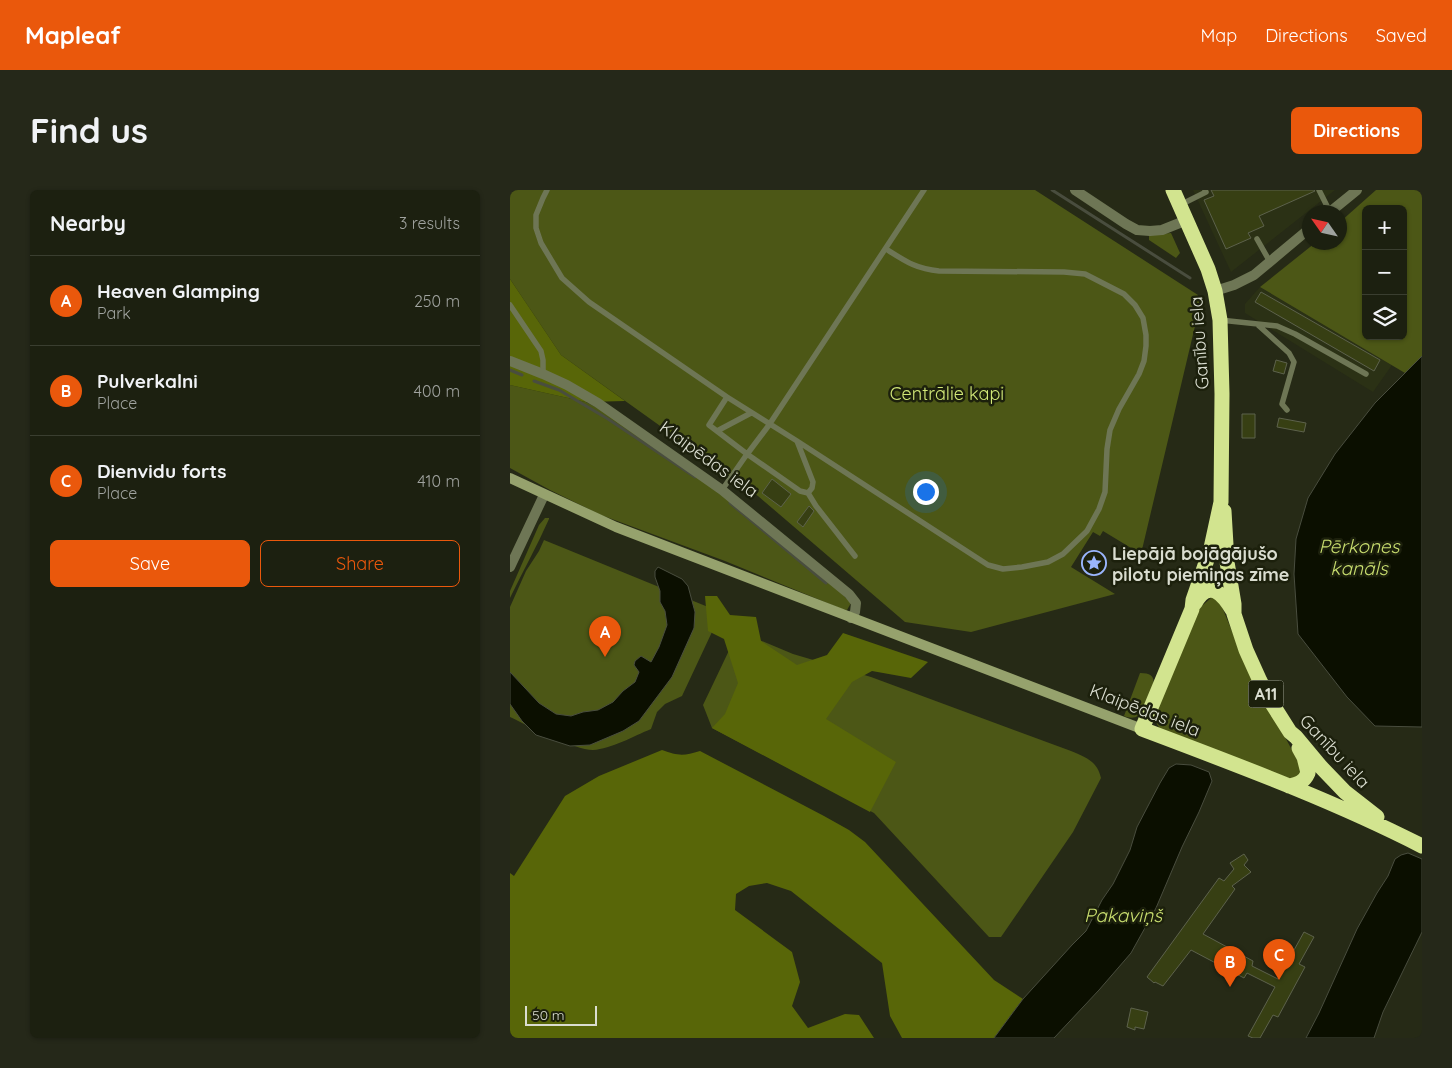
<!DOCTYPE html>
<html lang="en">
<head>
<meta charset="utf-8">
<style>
	:root { --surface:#1c2010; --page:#252819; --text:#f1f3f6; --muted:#a0a39f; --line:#3a3e30; --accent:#ea580c }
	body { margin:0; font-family:Quicksand,sans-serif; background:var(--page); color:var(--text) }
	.controls { position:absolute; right:15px; top:15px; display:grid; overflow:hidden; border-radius:8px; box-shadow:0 1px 4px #0004 }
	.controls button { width:45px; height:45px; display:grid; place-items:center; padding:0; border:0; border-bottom:1px solid var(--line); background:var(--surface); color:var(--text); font:25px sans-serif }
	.compass { position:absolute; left:792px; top:15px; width:45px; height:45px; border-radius:50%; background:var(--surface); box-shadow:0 1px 4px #0004; rotate:304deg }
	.scale { position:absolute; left:15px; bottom:12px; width:72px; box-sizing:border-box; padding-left:5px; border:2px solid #daddd0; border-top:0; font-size:14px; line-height:18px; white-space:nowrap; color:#daddd0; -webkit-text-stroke:4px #1c200c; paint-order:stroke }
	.you { position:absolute; left:415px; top:301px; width:18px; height:18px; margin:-12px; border:4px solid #fff; border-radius:50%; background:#1a73e8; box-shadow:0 0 0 8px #1a73e833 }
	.badge { display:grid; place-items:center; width:32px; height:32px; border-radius:50%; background:var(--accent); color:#fff; font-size:16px; font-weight:700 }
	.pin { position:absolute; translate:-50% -41px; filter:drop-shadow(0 1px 2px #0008) }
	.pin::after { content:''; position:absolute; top:26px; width:18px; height:15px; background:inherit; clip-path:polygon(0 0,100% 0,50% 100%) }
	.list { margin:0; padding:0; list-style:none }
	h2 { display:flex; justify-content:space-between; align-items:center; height:65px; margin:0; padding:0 20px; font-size:21px }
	h2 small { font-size:16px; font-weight:400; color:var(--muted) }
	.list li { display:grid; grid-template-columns:32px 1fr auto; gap:15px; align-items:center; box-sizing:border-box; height:90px; padding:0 20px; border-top:1px solid var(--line) }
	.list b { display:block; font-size:19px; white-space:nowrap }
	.list p { margin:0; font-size:16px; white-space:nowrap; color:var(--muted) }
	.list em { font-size:16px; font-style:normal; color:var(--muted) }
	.actions { display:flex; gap:10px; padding:15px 20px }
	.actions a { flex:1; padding:11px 0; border:1px solid var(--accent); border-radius:8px; text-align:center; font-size:18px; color:var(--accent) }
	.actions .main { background:var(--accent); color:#fff }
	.icon { flex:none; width:28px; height:28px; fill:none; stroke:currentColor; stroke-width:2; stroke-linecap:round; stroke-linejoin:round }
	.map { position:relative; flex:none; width:912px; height:848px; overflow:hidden; border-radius:8px }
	header { display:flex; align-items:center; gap:30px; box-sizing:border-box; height:70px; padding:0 25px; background:var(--accent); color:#fff }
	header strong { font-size:24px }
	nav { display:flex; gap:28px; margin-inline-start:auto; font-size:18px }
	.intro { display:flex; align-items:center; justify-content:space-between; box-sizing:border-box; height:120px; padding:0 30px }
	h1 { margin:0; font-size:35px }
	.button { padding:12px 22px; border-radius:8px; background:var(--accent); color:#fff; font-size:18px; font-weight:700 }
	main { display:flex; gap:30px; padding:0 30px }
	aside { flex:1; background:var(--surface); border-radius:8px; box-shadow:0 1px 4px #0004 }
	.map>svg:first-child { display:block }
	.built { fill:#2b3115 }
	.green { fill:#4c5716; fill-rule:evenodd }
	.forest { fill:#586608 }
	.water { fill:#0b0f00; stroke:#494d3e }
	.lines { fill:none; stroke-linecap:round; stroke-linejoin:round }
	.stream { stroke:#494d3e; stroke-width:3 }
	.building { fill:#373f13; stroke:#5d624c }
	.lane { stroke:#6e7655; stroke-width:5.5 }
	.street { stroke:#6e7655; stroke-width:10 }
	.secondary { stroke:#96a26d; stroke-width:10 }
	.highway { stroke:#d2e48f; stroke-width:15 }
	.labels { text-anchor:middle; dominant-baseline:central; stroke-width:5; stroke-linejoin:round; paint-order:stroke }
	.shield { fill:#1c200c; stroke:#a1a495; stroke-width:1 }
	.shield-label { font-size:16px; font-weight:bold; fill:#daddd0 }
	.street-label { font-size:18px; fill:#daddd0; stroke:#1c200c }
	.park-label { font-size:18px; fill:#d2e878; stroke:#1c200c }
	.poi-label { font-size:18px; font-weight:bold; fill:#daddd0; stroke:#1c200c; text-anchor:start }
	.water-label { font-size:19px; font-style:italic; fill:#c9de6f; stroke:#1c200c }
</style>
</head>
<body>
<header>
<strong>Mapleaf</strong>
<nav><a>Map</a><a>Directions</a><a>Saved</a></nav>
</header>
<div class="intro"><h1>Find us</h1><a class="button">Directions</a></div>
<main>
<aside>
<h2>Nearby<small>3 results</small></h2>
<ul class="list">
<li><span class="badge">A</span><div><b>Heaven Glamping</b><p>Park</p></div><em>250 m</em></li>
<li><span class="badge">B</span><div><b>Pulverkalni</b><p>Place</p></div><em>400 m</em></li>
<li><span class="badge">C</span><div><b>Dienvidu forts</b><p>Place</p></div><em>410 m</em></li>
</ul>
<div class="actions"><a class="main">Save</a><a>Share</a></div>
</aside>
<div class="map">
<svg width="912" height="848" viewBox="0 0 912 848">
	<rect width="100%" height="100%" fill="#262a16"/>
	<path class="built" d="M683,0H825L721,82Z
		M750,97L882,175L863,202L735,123V114Z"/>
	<path class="green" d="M0,0H525L688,105L690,115L631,364L593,341L590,346L583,342L561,377L605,404L461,442L395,432L248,306L51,165L0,89Z
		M866,0H912V166L895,183L750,97L805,53L829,52L830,32ZM856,19H893V146H856Z
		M661,43L670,63L666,68L639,50V45Z
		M0,195L76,212L101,225L197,292L321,393L341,413L337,420L332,419L215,371L91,325L40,300L0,278Z
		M35,328H39V329C27,356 13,381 0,408V401L29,335Z
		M34,350L203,419L209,427L172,506L155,514L147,522L141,539C124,546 101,559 83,560C64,560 19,536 0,527V417L16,381L29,361Z
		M701,408H704L710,412L735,473L789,573L791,579L789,586L781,589L650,539L645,531V525L687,420Z
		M235,444L283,464L361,487L561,561C577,568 587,571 591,588L563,642L491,747H479L364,623L202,538L193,515L224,450Z
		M630,483C652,483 642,499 636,511C634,516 632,522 629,525C624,529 619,528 614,526Z"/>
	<path class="forest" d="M0,89L51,165L115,211L76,212L0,195Z
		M195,406H207L220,425L246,427L251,451L287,475L317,465L333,443L418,472L401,488L362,481L342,492L316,529L386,572L360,622L202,538L215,524L228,493L214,449L198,441Z
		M152,560C168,566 174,566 190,561L314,626L339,640L355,652L484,790L513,809L484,848H392L380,826L372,773L281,701L257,693L239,696L226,704L225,720L282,762L290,792L282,816L298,838L335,824L349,825L364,848H0V683L4,686L55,606L89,586Z"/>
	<path class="water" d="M912,166V537L865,536L837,507L788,444L784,384L786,349L798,308L825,264L865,213Z
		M148,377L172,389L178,396L185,422L184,438L162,487L129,531L113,541L80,555L60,556L26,545L12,531L0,514V482L29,513L46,524L61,526L73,522L88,520L103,512L113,501L125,492L129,482L124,475L125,471L131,466L141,472L149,457L157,435L155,421L150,412V401L145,387V381Z
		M666,574L681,575L699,582L702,591L689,622L672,657L646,718L621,763L589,800L544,848H484L513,809L562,755L576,741L592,710L603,694L620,660L627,637L650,593L659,578Z
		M898,663L912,669V742L873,822L864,848H796L809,823L847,739L867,703L878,686L885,669L891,665Z"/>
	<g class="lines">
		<path class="stream" d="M542,0L680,88
			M0,180L12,185
			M24,191L49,200L98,229L185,287
			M220,313L316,393"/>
	</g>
	<path class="building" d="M701,0H804L805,1L749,26L754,36L738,43L741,48L716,59L694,10L704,6Z
		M751,102L870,170L864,181L745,112Z
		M766,170L777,173L774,184L763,181Z
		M732,224H745V248H732Z
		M769,228L796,233L794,242L767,237Z
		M262,289L281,304L271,317L252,303Z
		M299,316L304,321L293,337L287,332Z
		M734,664L738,670L734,675L741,682L722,696L725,699L693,744L743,771L742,776L768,789L794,742L804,747L789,774L795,777L768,827L763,825L750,848H743L738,846L765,797L737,783L734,788L681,760L653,796L645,792L644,793L637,787L709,688L714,691L724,679L720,673Z
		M621,818L638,822L634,839L625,837V840L617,837Z"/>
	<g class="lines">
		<path class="lane" d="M37,0L33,8L26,25V38L31,53L52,88L79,112L217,207L287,251L478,375L493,379L512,377L538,372L553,364L577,341L589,319L595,302L597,259L600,240L609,219L629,184L634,171L636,156V145L633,128L625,115L614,104L575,84L554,82L429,81C406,79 395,71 376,59
			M809,0L820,22
			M670,15L696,2L695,0
			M747,49L760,72
			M0,115L31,161L33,170V184
			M710,130L767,136L785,144L856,184
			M748,135L779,163L784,172L772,214L777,220
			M217,207L199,235L237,264L290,301L298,303L302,298L303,292L287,251
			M207,241L241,223
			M212,300L235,267L259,235L414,0
			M298,303L306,316L345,366"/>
		<path class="street" d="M565,0L616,34L627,40L640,41L652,40L677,30
			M820,22L847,0
			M705,101L724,95L744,85L799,39
			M0,171L33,184L57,195L88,213L212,300L339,404L346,413L345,422L341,428
			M0,377L34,305"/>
		<path class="secondary" d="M0,288L106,337L632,539"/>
		<path class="highway" d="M663,0L698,79L705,101L710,130L712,204L711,312L701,358L683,410L682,419L632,539C727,575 822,610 912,656
			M714,321L717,372L724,414V424L736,460L750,491L761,512L780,542L786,547L811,577L835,602L867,627
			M685,413C699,388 713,404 723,421
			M779,596C789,594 794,592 798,583L794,567L789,558"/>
	</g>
	<defs>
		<symbol id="sight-ring" viewBox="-11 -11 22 22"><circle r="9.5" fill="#1c200c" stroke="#9ab5fd" stroke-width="1.5"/><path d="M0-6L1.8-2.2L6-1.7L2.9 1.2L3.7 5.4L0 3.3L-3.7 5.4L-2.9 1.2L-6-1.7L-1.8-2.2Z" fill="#9ab5fd"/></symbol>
	</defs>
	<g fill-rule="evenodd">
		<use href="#sight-ring" x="570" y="359" width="28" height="28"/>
	</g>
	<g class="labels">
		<rect class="shield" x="738.5" y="490.5" width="35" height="27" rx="4"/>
		<g class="shield-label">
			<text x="756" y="504">A11</text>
		</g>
		<g class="street-label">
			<text transform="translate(689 153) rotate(-94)">Ganību iela</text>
			<text transform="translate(199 269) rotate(36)">Klaipēdas iela</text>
			<text transform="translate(635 520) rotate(21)">Klaipēdas iela</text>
			<text transform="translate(825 561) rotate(47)">Ganību iela</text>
		</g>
		<g class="park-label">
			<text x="437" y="203">Centrālie kapi</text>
		</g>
		<g class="poi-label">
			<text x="602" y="363">Liepājā bojāgājušo<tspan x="602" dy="21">pilotu piemiņas zīme</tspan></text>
		</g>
		<g class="water-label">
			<text x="849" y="356">Pērkones<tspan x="849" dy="22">kanāls</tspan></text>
			<text x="613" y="725">Pakaviņš</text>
		</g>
	</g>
</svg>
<div class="controls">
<button>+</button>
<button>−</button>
<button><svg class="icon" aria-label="layers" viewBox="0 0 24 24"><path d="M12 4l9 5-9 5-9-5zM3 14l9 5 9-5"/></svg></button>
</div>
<svg class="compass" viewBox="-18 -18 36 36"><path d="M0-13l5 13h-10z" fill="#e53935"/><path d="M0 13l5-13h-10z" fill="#a0a39f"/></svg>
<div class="scale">50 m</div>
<div class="you"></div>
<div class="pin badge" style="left:95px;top:467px">A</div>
<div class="pin badge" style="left:720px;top:797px">B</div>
<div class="pin badge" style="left:769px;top:790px">C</div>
</div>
</main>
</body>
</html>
